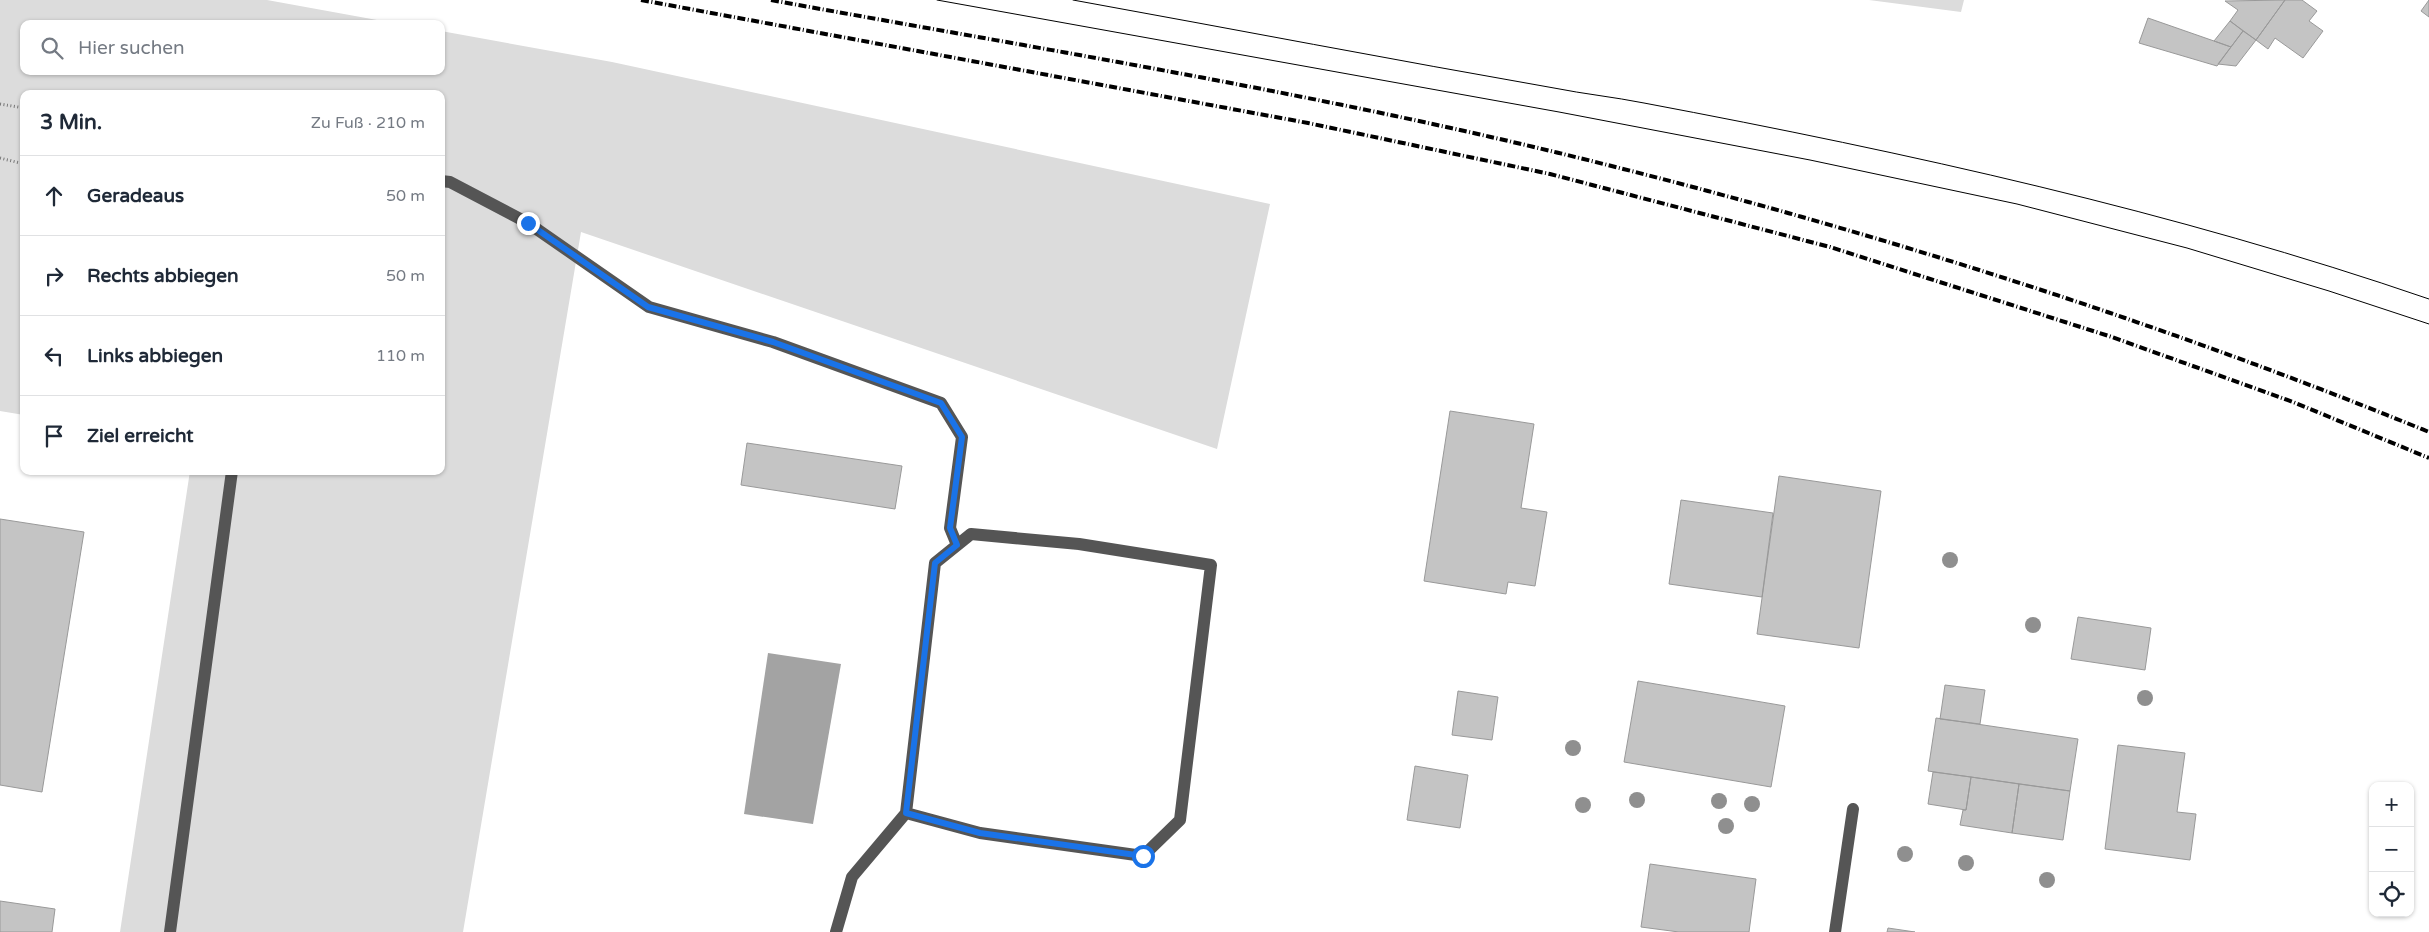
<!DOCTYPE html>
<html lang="de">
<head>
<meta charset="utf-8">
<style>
	:root { --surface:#fff; --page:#f6f6f7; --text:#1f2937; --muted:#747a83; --line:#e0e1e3 }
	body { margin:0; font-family:"Varela Round",sans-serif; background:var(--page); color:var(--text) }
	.controls { position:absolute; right:15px; bottom:15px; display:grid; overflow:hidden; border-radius:10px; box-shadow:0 1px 4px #0004 }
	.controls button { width:45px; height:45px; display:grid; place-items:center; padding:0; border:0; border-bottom:1px solid var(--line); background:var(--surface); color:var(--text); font:25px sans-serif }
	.stop { position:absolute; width:15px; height:15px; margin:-11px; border:4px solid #1a73e8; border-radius:50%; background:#fff }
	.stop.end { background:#1a73e8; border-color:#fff; box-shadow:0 1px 5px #0008 }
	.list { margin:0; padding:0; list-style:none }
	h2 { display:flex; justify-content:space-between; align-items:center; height:65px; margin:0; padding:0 20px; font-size:21px }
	h2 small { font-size:16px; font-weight:400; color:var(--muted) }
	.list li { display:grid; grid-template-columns:32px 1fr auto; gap:15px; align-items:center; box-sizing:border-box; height:80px; padding:0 20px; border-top:1px solid var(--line) }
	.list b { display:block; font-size:19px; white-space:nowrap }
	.list em { font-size:16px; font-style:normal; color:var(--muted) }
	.icon { flex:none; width:28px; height:28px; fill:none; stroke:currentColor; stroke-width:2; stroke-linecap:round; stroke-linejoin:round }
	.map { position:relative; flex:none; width:2429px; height:932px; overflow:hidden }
	.search { position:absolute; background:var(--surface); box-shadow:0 1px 4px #0004; left:20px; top:20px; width:425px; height:55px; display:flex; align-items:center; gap:12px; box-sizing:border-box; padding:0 18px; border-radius:10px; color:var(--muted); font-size:19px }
	.panel { position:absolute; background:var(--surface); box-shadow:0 1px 4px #0004; left:20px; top:90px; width:425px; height:385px; border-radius:10px }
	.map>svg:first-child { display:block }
	.green { fill:#dcdcdc }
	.water { fill:#a3a3a3 }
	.building { fill:#c4c4c4; stroke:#999 }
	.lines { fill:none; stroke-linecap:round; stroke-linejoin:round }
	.path { stroke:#777; stroke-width:3; stroke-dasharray:1 2.5; stroke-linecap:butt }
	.minor { stroke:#555; stroke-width:12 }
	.tram { stroke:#000; stroke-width:1 }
	.rail { stroke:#000; stroke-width:4; stroke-dasharray:8 2.5 1 2.5; stroke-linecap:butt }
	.tree { fill:#8f8f8f }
	.route { stroke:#1a73e8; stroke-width:6 }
</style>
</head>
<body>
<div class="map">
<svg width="2429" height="932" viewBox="0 0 2429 932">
	<rect width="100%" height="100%" fill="#fff"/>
	<path class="green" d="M0,0H267L399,24H24V71H441V31L612,62L1270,204L1217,449L581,232L463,932H120L190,471H441V94H24V415L0,411Z
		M1869,0H1964L1961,12Z"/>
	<path class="water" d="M768,653L841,664L813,824L744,814Z"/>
	<path class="building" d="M2285,0L2256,40L2230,21L2238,10L2225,1Z
		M2285,0H2302L2317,11L2309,21L2323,31L2303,58L2275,38L2268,49L2256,40Z
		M2429,0V17L2421,11Z
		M2148,18L2214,41L2231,47L2217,66L2139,43Z
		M2230,21L2243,31L2231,47L2214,41Z
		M2243,31L2256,40L2236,66L2218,64Z
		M1450,411L1534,424L1521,508L1547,512L1535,586L1508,582L1506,594L1424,581Z
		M747,443L902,466L895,509L741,485Z
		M1779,476L1881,491L1859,648L1757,634Z
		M1681,500L1773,513L1762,597L1669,584Z
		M0,519L84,532L42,792L0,785Z
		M2078,617L2151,628L2145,670L2071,659Z
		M1638,681L1785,706L1771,787L1624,762Z
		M1945,685L1985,690L1980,724L1940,719Z
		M1458,691L1498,697L1492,740L1452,735Z
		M1936,718L2078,739L2070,791L1928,771Z
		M2118,745L2185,753L2177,812L2196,814L2190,860L2105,849Z
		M1415,766L1468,775L1460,828L1407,820Z
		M1933,772L1971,777L1966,810L1928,804Z
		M1971,777L2019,784L2012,833L1960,825L1963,810H1966Z
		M2019,784L2070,791L2063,840L2012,833Z
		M1650,864L1756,879L1749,932H1679L1641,927Z
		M0,901L55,909L52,932H0Z
		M1888,928L1915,932H1887Z"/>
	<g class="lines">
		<path class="path" d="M0,104L24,108
			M0,158L24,164"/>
		<path class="minor" d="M441,181L450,182L528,223L649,307L773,342L941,403L962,437L950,528L957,545
			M170,932L232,471
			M836,932L852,877L906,813L935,563L971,534L1079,544L1211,565L1180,820L1143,856L980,833L906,813
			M1835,932L1853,809"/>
		<path class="tram" d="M937,0L1559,112L1810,160L2017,204L2187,248L2329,291L2429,324
			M1073,0C1233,29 1394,60 1554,88C1584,94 1614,97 1644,103C1909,153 2173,211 2429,299"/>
		<path class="rail" d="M641,0L1308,123L1550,174L1830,247L2112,337L2293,402L2429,458
			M771,0C1034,48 1299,90 1559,153C1855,225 2147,317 2429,432"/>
	</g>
	<g class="tree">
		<circle cx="1950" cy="560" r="8"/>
		<circle cx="2033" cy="625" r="8"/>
		<circle cx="2145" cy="698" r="8"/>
		<circle cx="1573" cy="748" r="8"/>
		<circle cx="1637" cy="800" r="8"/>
		<circle cx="1719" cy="801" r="8"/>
		<circle cx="1752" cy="804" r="8"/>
		<circle cx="1583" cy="805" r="8"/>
		<circle cx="1726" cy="826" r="8"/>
		<circle cx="1905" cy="854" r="8"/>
		<circle cx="1966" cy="863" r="8"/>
		<circle cx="2047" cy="880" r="8"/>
	</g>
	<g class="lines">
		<path class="route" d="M528,223L648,307L773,342L941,403L962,437L950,528L957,545L935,563L906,813L980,833L1143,856"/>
	</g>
</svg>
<div class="controls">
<button>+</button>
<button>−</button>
<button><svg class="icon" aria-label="locate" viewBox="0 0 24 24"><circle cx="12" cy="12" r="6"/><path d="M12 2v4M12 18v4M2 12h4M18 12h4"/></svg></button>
</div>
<div class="stop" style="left:1143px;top:856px"></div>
<div class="stop end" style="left:528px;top:223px"></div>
<div class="search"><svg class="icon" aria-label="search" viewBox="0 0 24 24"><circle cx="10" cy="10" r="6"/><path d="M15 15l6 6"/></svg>Hier suchen</div>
<section class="panel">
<h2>3 Min.<small>Zu Fuß · 210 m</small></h2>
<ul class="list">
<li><svg class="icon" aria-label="ahead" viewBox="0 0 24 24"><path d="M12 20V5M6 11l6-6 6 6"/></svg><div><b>Geradeaus</b></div><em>50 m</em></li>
<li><svg class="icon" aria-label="right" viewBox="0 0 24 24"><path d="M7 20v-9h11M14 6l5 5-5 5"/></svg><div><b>Rechts abbiegen</b></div><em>50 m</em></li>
<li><svg class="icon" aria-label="left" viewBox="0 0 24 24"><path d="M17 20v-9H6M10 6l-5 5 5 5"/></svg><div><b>Links abbiegen</b></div><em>110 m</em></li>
<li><svg class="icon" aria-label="arrive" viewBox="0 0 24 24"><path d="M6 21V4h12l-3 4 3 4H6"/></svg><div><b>Ziel erreicht</b></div></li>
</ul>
</section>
</div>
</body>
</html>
